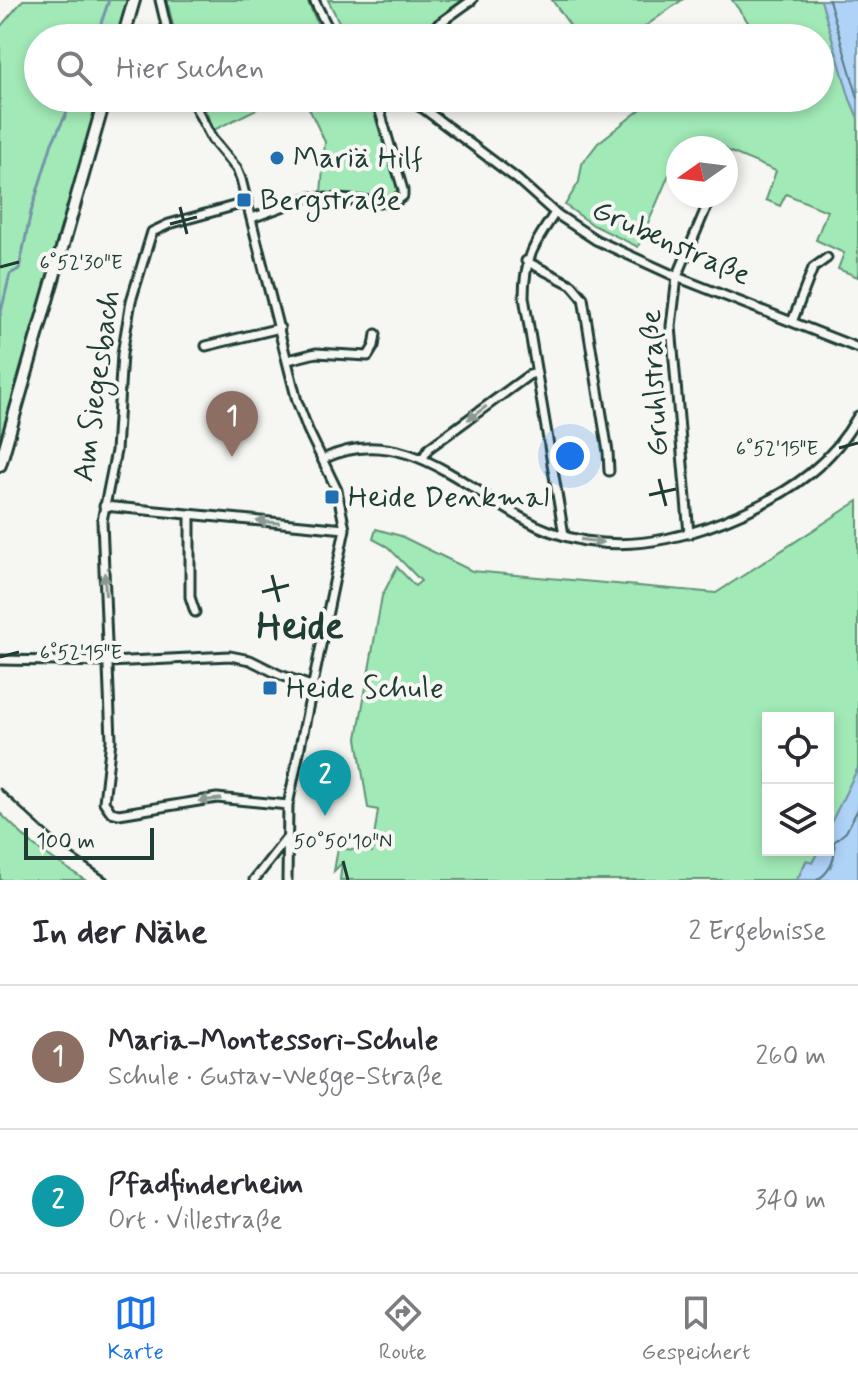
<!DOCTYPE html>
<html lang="de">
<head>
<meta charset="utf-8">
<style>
	:root { --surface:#fff; --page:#f7f7f7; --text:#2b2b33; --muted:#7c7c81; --line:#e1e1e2; --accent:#1a73e8 }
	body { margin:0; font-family:Mynerve,sans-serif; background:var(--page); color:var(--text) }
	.controls { position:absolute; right:24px; bottom:24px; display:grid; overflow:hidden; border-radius:0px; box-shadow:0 4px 12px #0003 }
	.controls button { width:72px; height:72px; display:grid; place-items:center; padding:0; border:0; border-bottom:2px solid var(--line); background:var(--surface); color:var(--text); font:40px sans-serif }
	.compass { position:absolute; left:666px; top:136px; width:72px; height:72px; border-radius:50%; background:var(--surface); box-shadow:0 4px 12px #0003; rotate:256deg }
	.scale { position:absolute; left:24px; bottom:20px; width:130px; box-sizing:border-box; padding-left:8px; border:4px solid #1f3d34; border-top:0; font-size:22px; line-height:28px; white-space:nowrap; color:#1f3d34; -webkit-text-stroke:6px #f6f6f2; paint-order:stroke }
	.you { position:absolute; left:570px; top:456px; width:28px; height:28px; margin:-20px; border:6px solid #fff; border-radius:50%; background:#1a73e8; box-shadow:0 0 0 12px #1a73e833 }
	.badge { display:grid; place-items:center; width:52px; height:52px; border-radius:50%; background:var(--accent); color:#fff; font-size:26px; font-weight:700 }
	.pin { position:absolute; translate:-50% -66px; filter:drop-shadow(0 2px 4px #0008) }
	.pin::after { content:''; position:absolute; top:42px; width:28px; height:24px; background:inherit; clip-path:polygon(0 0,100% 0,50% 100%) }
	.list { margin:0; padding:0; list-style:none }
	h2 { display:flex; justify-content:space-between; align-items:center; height:104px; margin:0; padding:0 32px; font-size:34px }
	h2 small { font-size:26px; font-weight:400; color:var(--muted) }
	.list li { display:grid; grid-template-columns:52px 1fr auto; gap:24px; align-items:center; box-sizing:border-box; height:144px; padding:0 32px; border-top:2px solid var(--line) }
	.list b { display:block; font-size:30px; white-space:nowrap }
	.list p { margin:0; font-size:26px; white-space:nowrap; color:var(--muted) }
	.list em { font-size:26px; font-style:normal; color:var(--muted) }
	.icon { flex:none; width:44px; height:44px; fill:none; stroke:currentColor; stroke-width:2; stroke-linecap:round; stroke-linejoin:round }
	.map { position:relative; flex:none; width:858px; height:880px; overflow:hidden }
	.search { position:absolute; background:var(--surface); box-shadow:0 4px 12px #0003; left:24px; right:24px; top:24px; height:88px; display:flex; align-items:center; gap:20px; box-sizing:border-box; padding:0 28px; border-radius:44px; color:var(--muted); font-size:30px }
	.sheet { height:392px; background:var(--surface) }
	nav { display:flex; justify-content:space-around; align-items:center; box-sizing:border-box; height:112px; border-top:2px solid var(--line); background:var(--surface); font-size:22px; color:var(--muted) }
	nav a { display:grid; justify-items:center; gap:4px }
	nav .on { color:var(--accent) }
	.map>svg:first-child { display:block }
	.green { fill:#a1e9b6; stroke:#609375; stroke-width:2 }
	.water { fill:#afd2f7; stroke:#7596a9; stroke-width:2 }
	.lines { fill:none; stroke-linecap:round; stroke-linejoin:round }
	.shore { stroke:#597982; stroke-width:2 }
	.stream { stroke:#7596a9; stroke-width:3 }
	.minor-casing { stroke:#1f3d34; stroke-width:13 }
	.secondary-casing { stroke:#1f3d34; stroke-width:16 }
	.minor { stroke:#f6f6f2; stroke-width:7 }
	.secondary { stroke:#f6f6f2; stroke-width:10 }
	.rail { stroke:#1f3d34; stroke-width:3 }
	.oneway { fill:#8a9a93 }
	.ticks { fill:none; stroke:#1f3d34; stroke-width:3 }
	.poi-dot { fill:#1f6fb2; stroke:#f6f6f2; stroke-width:3 }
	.labels { text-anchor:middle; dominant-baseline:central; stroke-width:8; stroke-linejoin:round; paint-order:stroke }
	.poi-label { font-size:30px; fill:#1f3d34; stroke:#f6f6f2; text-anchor:start }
	.street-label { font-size:30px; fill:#1f3d34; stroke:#f6f6f2 }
	.district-label { font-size:38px; font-weight:bold; fill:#1f3d34; stroke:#f6f6f2 }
	.ticks-label { font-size:20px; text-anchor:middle; fill:#1f3d34; stroke:#f6f6f2; stroke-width:8; stroke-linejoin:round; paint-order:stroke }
</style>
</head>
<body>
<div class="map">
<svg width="858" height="880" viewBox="0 0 858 880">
	<rect width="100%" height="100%" fill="#f6f6f2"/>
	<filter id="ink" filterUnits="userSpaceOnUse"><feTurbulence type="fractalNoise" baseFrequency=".0125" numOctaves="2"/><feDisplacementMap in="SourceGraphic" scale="16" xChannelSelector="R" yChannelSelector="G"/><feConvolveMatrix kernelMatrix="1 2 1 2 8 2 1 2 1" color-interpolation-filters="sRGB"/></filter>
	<g filter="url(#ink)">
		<path class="green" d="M23,0H134L123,38H38V98H105L0,443V27Z
			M167,0H307L324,38H176Z
			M328,0H467L411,38H347Z
			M552,0H682L629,38H579Z
			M732,0H821L850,99L858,118V277L838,269L844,253L816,240L827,211L786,194L780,206L766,200L776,171L726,150V148L701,140L696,148H678V159L676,158L638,247L593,225L565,205L579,182L582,164L598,143L655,98H820V38H727L748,22Z
			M200,98H279L214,130Z
			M304,98H369L398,189L391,196L321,194L325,142Z
			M858,501V768L828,829V718H768V850H819L812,863L806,861L797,880H340L342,863L334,871L338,848L372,852L378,810L368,808L357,738L382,596L397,567L415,586L421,581L388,547L373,539L376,529L401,536L472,571L716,593Z
			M0,813L34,846L85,880H0Z"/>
		<path class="water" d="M821,0H858V118L850,99Z
			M858,768V880H797L807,860L812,863L819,850H828V829Z"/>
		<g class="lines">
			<path class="shore" d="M829,0L858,98
				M817,880C832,871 836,858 834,842L846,832L858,809"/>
			<path class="stream" d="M96,38L109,0
				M0,316L10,274L19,269L31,212L52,143L74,98"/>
			<defs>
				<path id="minor" d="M160,0L169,38
					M314,0L333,38
					M419,38L472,0
					M191,98L212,139L237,169L241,179L297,401L308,430L337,490L345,529L288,805L287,880
					M404,98L424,109L517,179L555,213L596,240L677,277L858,348
					M248,202L169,224L152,232L131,301L122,354L116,451L102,521L111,740L104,802L111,812L119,814L217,798L288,805
					M555,213C534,244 524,259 524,297L564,535
					M252,218L309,197L394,203L403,196V190L376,98
					M526,261L572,285L583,298L608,452L609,471
					M792,322L813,268L827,258
					M206,346L280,328
					M288,360L316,353L368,356L374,346L376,334
					M423,458L429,448L529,375L536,373
					M323,459C399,422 461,484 522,518C541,529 564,537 585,541C642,550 694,535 745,512C793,490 832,463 858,416
					M104,506L345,529
					M190,516V597L195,612
					M689,534L671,326L677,277L706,208L709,196
					M0,660L109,662L230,656L250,660L278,674L311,686
					M254,880L286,839"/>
				<path id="secondary" d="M123,38L134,0
					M0,465L105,98"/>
			</defs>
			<use href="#minor" class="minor-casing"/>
			<use href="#secondary" class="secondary-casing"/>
			<use href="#minor" class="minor"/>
			<use href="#secondary" class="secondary"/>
			<path class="rail" d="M0,789L68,851L110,880"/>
		</g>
		<defs><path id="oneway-solid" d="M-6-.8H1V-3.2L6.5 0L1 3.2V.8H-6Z" transform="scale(2)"/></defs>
		<g class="oneway">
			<use href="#oneway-solid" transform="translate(477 413) rotate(144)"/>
			<use href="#oneway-solid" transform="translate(268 522) rotate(-175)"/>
			<use href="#oneway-solid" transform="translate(592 541) rotate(8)"/>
			<use href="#oneway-solid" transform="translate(105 584) rotate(-93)"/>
			<use href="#oneway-solid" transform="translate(210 800) rotate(174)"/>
		</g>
	</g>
	<path class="ticks" d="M180,207L187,234M170,224L197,217M0,267L19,262M839,448L858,443M659,479L666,506M649,495L676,489M272,575L279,602M262,592L289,585M0,657L19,652M343,861L348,880"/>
	<g class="poi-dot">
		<circle cx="277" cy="158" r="8"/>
		<rect x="236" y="192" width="16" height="16" rx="4"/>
		<rect x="324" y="489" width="16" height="16" rx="4"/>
		<rect x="262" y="680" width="16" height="16" rx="4"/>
	</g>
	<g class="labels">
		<g class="poi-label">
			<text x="293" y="158">Mariä Hilf</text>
			<text x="260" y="200">Bergstraße</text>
			<text x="348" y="497">Heide Denkmal</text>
			<text x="286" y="688">Heide Schule</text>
		</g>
		<g class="street-label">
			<text transform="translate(671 243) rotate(24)">Grubenstraße</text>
			<text transform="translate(655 383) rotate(-93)">Gruhlstraße</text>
			<text transform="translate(97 386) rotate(-82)">Am Siegesbach</text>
		</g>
		<g class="district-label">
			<text x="300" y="627">Heide</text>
		</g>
	</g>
	<g class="ticks-label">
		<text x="81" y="269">6°52'30"E</text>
		<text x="777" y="455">6°52'15"E</text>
		<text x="81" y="659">6°52'15"E</text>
		<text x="343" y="848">50°50'10"N</text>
	</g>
</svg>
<div class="controls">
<button><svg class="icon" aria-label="locate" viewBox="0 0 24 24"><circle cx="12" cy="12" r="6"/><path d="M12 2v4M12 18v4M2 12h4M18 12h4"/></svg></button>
<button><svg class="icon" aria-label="layers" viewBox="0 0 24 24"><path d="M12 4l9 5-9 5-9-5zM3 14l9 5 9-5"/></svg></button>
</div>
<svg class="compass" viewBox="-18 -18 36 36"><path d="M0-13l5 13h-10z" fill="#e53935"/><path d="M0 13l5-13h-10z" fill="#7c7c81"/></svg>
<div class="scale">100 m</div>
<div class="you"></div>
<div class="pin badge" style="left:232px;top:457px;background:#8d6e63">1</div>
<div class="pin badge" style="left:325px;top:816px;background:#0f9aa8">2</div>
<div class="search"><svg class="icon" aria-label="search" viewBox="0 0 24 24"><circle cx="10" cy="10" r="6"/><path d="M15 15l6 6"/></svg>Hier suchen</div>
</div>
<section class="sheet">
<h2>In der Nähe<small>2 Ergebnisse</small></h2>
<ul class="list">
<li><span class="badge" style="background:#8d6e63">1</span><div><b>Maria-Montessori-Schule</b><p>Schule · Gustav-Wegge-Straße</p></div><em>260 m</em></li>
<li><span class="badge" style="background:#0f9aa8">2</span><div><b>Pfadfinderheim</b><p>Ort · Villestraße</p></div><em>340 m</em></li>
</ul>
</section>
<nav>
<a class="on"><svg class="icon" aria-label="map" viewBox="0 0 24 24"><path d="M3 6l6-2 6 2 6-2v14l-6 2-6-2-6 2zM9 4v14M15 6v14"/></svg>Karte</a>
<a><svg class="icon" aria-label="directions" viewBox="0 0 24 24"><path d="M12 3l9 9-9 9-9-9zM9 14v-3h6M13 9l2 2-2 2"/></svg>Route</a>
<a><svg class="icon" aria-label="saved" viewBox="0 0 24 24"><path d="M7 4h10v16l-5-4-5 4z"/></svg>Gespeichert</a>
</nav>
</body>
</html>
